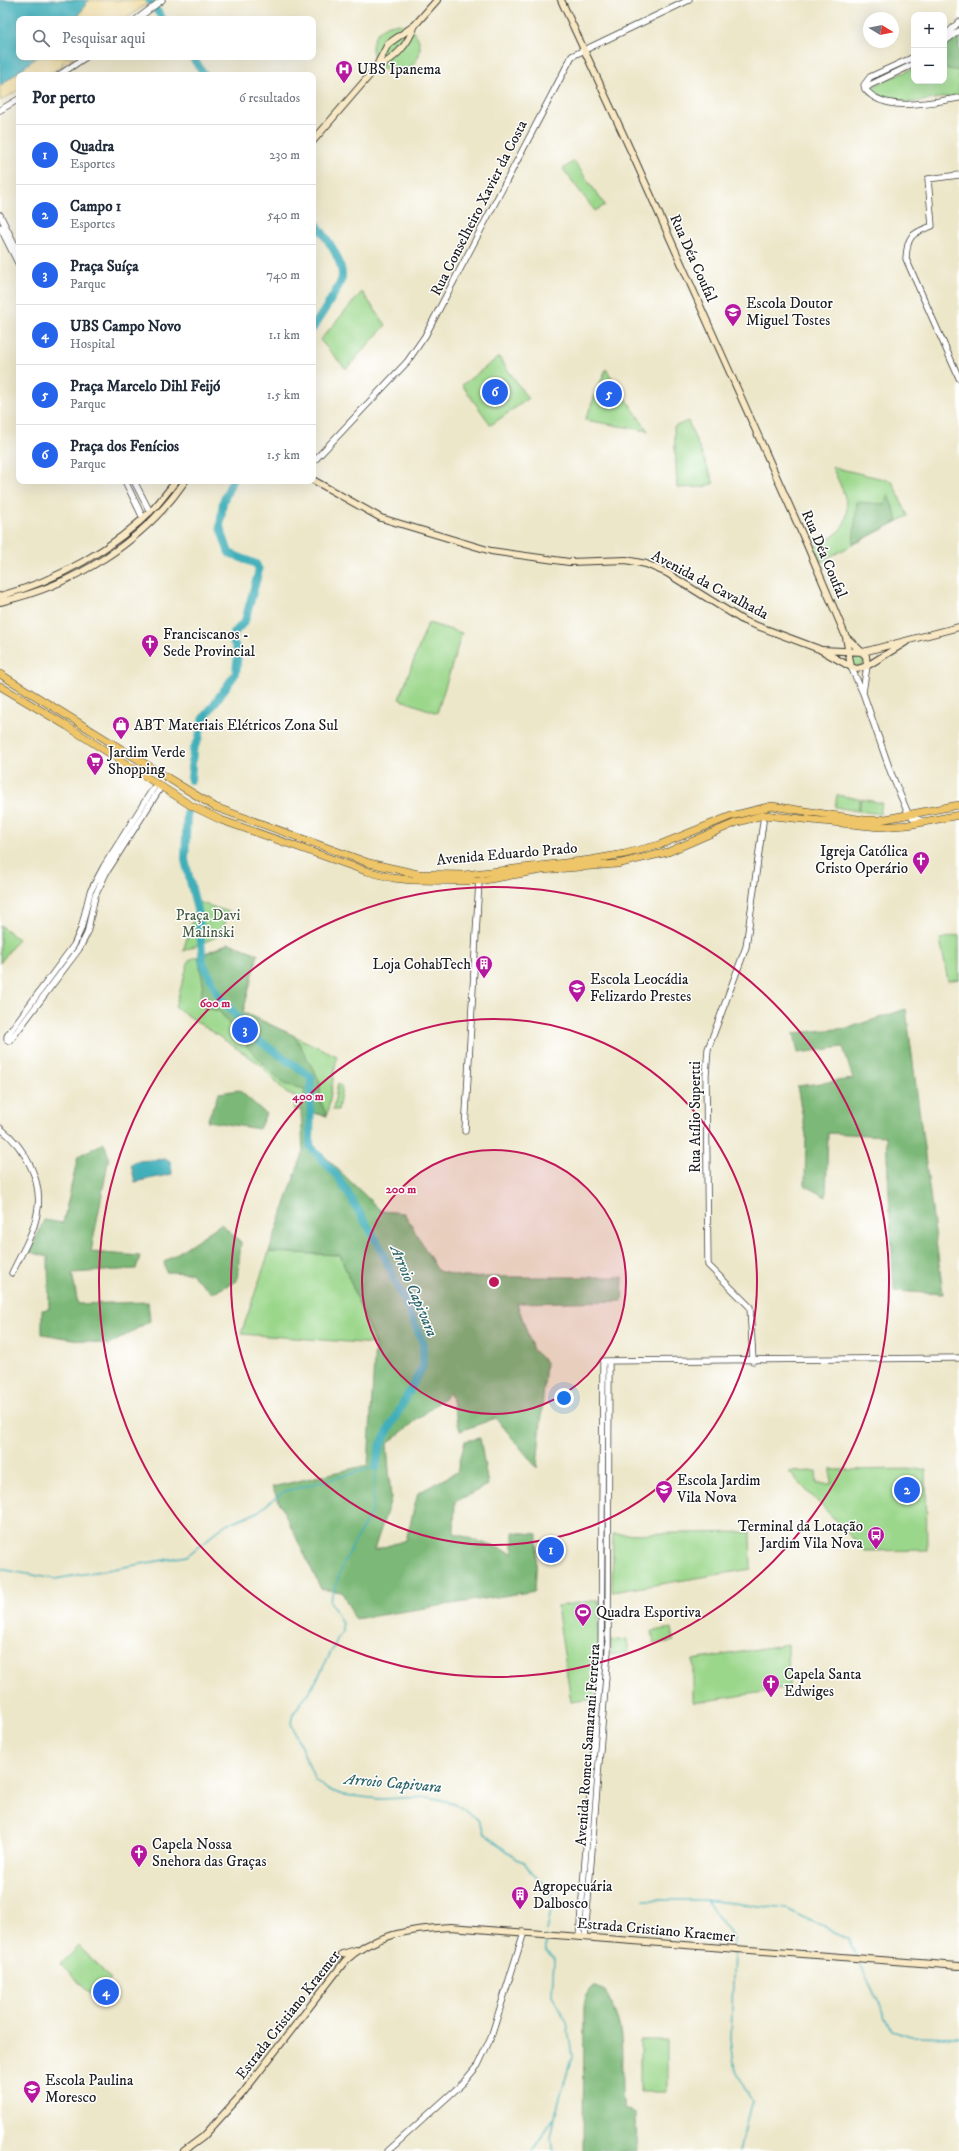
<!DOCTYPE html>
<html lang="pt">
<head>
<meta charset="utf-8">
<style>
	:root { --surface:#fff; --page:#f2f2f3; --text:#1f2937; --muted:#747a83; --line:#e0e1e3; --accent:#2563eb }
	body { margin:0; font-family:"IM FELL DW Pica",serif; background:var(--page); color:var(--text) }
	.controls { position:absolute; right:12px; top:12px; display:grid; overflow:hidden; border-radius:8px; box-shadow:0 4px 16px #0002 }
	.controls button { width:36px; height:36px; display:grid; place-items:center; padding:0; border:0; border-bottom:1px solid var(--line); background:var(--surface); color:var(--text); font:20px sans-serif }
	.compass { position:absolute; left:863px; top:12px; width:36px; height:36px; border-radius:50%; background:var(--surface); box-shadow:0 4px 16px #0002; rotate:100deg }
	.you { position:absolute; left:564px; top:1398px; width:14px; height:14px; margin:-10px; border:3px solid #fff; border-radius:50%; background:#1a73e8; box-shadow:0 0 0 6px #1a73e833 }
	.badge { display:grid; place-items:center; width:26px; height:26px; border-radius:50%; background:var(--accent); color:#fff; font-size:13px; font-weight:700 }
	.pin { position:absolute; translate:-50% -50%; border:2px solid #fff; box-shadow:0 1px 4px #0006 }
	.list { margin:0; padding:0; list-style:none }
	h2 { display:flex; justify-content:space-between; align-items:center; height:52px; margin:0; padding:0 16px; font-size:17px }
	h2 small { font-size:13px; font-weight:400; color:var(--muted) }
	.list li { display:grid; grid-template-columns:26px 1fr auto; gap:12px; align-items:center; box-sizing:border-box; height:60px; padding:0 16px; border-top:1px solid var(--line) }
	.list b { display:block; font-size:15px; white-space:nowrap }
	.list p { margin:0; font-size:13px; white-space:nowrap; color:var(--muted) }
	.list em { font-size:13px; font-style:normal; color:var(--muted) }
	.icon { flex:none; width:22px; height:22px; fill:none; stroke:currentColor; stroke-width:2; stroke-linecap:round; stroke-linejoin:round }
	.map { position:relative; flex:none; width:959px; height:2151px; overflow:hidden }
	.search { position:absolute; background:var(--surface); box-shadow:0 4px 16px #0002; left:16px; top:16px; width:300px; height:44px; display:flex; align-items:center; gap:10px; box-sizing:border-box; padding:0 14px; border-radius:8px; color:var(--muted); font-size:15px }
	.panel { position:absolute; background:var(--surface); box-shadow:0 4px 16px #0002; left:16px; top:72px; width:300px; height:412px; border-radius:8px }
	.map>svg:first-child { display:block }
	.green { fill:#9bd78b; stroke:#5c7a54 }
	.forest { fill:#7cb877; stroke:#4c6a4a }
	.sand { fill:#eeda9e; stroke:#857b5d }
	.water { fill:#3fafb9; stroke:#2e666a }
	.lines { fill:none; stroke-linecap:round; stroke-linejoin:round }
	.stream { stroke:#3fafb9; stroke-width:1.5 }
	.river { stroke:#3fafb9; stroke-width:8 }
	.tertiary-casing { stroke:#3b3a36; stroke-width:7 }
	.secondary-casing { stroke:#3b3a36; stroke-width:8 }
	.primary-casing { stroke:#3b3a36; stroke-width:8 }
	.tertiary { stroke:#fff; stroke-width:5.5 }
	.secondary { stroke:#f8e8c3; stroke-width:6 }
	.primary { stroke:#eec569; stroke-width:7 }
	.ring { fill:none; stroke:#c2185b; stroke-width:2 }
	.labels { text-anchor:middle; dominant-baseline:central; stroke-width:3; stroke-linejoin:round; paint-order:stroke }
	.poi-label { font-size:15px; fill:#1c1c1c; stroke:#fff; text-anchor:start }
	.street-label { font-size:15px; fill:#1c1c1c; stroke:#fff }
	.park-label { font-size:15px; fill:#485d43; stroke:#fff }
	.water-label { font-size:16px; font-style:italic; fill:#2e666a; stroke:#fff }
	.centre { fill:#c2185b; stroke:#fff; stroke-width:2 }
	.ring-label { font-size:12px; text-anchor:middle; font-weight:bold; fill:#c2185b; stroke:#fff; stroke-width:3; stroke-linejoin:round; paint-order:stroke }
</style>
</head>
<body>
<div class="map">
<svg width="959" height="2151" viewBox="0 0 959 2151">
	<rect width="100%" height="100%" fill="#fff"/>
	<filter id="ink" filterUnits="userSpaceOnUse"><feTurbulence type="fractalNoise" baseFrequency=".025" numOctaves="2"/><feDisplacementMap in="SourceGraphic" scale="8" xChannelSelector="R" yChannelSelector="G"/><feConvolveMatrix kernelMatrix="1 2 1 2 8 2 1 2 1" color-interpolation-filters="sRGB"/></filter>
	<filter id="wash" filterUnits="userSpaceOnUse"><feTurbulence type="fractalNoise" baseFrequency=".012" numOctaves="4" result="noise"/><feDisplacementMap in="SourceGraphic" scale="16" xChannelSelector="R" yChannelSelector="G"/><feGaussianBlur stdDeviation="0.9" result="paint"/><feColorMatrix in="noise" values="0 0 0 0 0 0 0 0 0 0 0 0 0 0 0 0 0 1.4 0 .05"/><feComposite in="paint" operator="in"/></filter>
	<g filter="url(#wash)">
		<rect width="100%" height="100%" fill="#ede7ca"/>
		<path class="green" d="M372 48a24 24 0 1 1 48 0a24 24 0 1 1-48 0Z
			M959,37V95L909,103L869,93V88L914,68V81H944V45Z
			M574,161L605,205L595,211L563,169Z
			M362,292L386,325L346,369L320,340Z
			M499,357L528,399L491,425L462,385Z
			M606,369L648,431L585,420Z
			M688,421L714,483L704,487L677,488L674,427Z
			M832,467L892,481L908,516L820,562L813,547C820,542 831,539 837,533C857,513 842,489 832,467Z
			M428,623L462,633L437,713L399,699Z
			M852 661a6 6 0 1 1 12 0a6 6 0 1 1-12 0Z
			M837,795L860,799L858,811L835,807Z
			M861,799L882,803L880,814L859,811Z
			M198,902L229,912L221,935L183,951Z
			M0,925L18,939L0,963Z
			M959,935V979L948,981L940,939Z
			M229,943L258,954L243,1012L337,1056L327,1116L294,1109L296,1096L287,1094L260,1064L175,1007L189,960Z
			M338,1083L342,1087L338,1110H333Z
			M269,1252L340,1255L375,1344L241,1334Z
			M926,1469L927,1550L865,1551L789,1472L816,1471L817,1484H831V1470Z
			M750,1532L751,1569L612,1592L613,1534Z
			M543,1545L558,1546V1554L543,1553Z
			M599,1600V1666L594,1699L571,1702L557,1606Z
			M672,1628L674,1641L654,1644L652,1631Z
			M627,1639L629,1652L611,1655V1641Z
			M788,1644L789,1688L693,1703V1660Z
			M79,1946L111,1979L93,1997L61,1964Z
			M640,2040H667V2092H640Z"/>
		<path class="forest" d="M959,37V71L944,68V45L954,38Z
			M888,494L898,521L853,544L857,502L885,504Z
			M229,943L258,954L243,1012L295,1036L320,1082V1100L327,1116L313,1113V1145L381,1211L404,1213L438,1271L462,1277H623L622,1301L517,1303L533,1350L546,1362L537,1468L496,1418L460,1431L450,1393L387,1444L391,1499L374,1550L406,1540L418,1493L457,1472L465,1441L480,1438L488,1485L455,1502L454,1533L513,1553V1532L538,1534L535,1591L355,1619L342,1592L321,1589L272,1487L368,1465L375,1344L340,1255L269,1252L303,1151L301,1111L305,1089L284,1084L250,1050L219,1011L199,1006L203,983L198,957Z
			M906,1009L943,1294L894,1291L886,1136L828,1133L826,1197L805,1186L806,1135L797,1086L853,1079L843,1047L798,1053L794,1033L848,1028Z
			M239,1090L266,1114L259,1129L207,1121L219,1093Z
			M104,1143L109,1157L91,1252L140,1256L136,1269L72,1273L78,1304L148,1302L150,1321L109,1345L42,1334V1310L49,1309L48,1257L30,1252L44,1220L63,1223L78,1156Z
			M221,1224L241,1242L237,1281L212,1293L190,1273L166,1272L164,1262Z
			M594,1986L605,1991C610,2002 616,2013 619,2025C625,2053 619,2081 624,2109L636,2113L637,2151H583L584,2007L586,1995Z"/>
		<path class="sand" d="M88,0H152L126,19H77Z
			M37,57H75L67,63L65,61L62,63L63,66L46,75H19V90L0,101V86Z"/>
		<path class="water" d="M0,0H88L77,19H19V57H37L0,86Z
			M167,1159L171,1162L172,1174L135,1182L131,1164L136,1161Z"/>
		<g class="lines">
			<path class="stream" d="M0,1569L55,1579L187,1556L226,1524L256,1513L283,1492L376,1467L372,1511L345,1560L330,1601L342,1623V1631L316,1681L293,1714L291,1723L315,1780L328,1790L344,1795L380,1799L429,1797L454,1803L478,1820L484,1833L516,1859L524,1862L531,1872L547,1887L551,1892L552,1904L547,1931
				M551,1892L568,1883
				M643,1900H705L787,1909L848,1939L856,1956
				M706,1900L734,1939V1947
				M546,1937V1951L554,1959L552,1996L567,2022L572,2056L555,2116L552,2133L553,2151
				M734,1950L731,2040L735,2071L752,2101L739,2151
				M858,1960L892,2030L912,2036L959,2037
				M532,2151L554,2118"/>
			<path class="river" d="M149,0L163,19
				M192,57L205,75
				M313,219C323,234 343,258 342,277C341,287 319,317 313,328
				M191,780L193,750L199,738L202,721L236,673L238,652L233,641L234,633L245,621L259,570L256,564L229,553L220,527L223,502L232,481
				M187,811L185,860L199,918L203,963L219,996L258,1040L311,1077L310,1146L338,1177L379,1245L423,1343V1366L380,1446L376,1467"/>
		</g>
	</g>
	<g filter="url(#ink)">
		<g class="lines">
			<defs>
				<path id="tertiary" d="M137,19L162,0
					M944,37L959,22
					M944,42L959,31
					M59,75L86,57
					M865,89C885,114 932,102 959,98
					M865,89L864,85L870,77L914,57
					M865,89L870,85L914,64
					M0,110L19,99
					M959,175L928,179L932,226C911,233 907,237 906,259L959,378
					M0,215L19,253
					M0,227L19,265
					M313,462L407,362L425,336L572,56L689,0
					M125,481L143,518
					M134,481L150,512
					M851,667L863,693L891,773L907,811L913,818L923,821
					M863,692L867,666
					M156,784L104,866L90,892L81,929L74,945L14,1026L7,1036V1040L10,1041L79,949L87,934L95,896L106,873L161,787
					M0,1128C25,1147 44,1182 37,1214C33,1235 21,1254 12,1273
					M465,1131L479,881
					M753,1361L750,1307L708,1265L706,1075L708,1049L746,947L764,815
					M579,1937L601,1659L603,1361L959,1358
					M585,1937L608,1651L609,1361
					M388,2151L463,2083L478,2065L491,2037L524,1932"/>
				<path id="secondary" d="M561,0L635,160L807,545L846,637L851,667
					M375,69C395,58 407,47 415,25
					M313,141L375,69L388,44L415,25L437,0
					M313,480L381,518L491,551L569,562L626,560L646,564L667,573L744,621L819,649L851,667L857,669L867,666L906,642
					M0,596C56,581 114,549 155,507C162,499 169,490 176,481
					M0,602C72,586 143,543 185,481
					M846,637L866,656L867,666
					M822,650L863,652L959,627
					M342,1954L356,1950
					M184,2151L203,2137L242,2094L345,1961C374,1934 412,1929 450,1927L959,1966"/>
				<path id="primary" d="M0,674L215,807L369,863L418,874L464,875L590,860L624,854L659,845L731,816L772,806L864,820H880L959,805
					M0,686L67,726L190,805L221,820L366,871L393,878L411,880L479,881L542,870L617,864L668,852L735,823L764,815L879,827L908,825L959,815"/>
			</defs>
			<use href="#tertiary" class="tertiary-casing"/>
			<use href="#secondary" class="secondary-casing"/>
			<use href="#primary" class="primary-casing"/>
			<use href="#tertiary" class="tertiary"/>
			<use href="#secondary" class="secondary"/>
			<use href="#primary" class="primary"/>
		</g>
	</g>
	<circle cx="494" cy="1282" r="132" fill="#c2185b" fill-opacity=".12"/>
	<g class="ring">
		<circle cx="494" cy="1282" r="132"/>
		<circle cx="494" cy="1282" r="263"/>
		<circle cx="494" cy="1282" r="395"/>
	</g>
	<defs>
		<symbol id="hospital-pin" viewBox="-11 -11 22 30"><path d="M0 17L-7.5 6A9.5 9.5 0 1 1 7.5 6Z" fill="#b5179e" stroke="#fff"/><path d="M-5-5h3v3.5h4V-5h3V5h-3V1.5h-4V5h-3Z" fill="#fff"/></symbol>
		<symbol id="school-pin" viewBox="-11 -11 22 30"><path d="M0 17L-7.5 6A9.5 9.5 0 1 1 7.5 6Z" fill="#b5179e" stroke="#fff"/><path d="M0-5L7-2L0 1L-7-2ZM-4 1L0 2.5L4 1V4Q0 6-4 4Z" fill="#fff"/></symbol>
		<symbol id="church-pin" viewBox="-11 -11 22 30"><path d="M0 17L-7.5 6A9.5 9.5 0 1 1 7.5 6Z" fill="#b5179e" stroke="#fff"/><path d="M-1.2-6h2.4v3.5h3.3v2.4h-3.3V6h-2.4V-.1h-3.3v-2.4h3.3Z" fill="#fff"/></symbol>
		<symbol id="shop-pin" viewBox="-11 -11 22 30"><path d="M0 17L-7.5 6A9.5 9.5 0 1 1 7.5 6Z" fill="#b5179e" stroke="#fff"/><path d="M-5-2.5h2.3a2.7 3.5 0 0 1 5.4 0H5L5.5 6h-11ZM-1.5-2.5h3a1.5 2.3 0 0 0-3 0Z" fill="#fff"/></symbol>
		<symbol id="supermarket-pin" viewBox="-11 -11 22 30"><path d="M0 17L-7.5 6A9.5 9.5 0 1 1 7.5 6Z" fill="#b5179e" stroke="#fff"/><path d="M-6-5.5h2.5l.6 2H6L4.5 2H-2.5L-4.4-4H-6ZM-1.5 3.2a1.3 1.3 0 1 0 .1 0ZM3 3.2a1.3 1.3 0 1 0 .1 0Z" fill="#fff"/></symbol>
		<symbol id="building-pin" viewBox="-11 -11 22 30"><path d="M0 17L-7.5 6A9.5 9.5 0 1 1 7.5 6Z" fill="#b5179e" stroke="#fff"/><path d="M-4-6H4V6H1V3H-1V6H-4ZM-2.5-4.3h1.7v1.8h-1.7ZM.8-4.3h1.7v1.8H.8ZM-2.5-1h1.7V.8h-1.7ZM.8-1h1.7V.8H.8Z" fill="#fff"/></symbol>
		<symbol id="bus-pin" viewBox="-11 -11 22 30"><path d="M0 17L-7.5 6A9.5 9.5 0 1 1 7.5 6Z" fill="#b5179e" stroke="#fff"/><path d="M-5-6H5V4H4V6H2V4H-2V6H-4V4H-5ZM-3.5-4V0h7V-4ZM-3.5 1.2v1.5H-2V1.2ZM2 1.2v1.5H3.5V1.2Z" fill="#fff"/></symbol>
		<symbol id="stadium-pin" viewBox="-11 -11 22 30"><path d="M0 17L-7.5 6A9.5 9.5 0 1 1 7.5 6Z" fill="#b5179e" stroke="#fff"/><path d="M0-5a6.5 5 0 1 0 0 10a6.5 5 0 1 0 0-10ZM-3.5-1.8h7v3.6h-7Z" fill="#fff"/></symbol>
	</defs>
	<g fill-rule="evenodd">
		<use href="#hospital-pin" x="334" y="59" width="20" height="27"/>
		<use href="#school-pin" x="723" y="302" width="20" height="27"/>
		<use href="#church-pin" x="140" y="633" width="20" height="27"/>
		<use href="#shop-pin" x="111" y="715" width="20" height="27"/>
		<use href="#supermarket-pin" x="85" y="751" width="20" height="27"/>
		<use href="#church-pin" x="911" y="850" width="20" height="27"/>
		<use href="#building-pin" x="474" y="954" width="20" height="27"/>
		<use href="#school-pin" x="567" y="978" width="20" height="27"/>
		<use href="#school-pin" x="654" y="1479" width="20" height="27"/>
		<use href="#bus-pin" x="866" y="1525" width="20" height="27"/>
		<use href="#stadium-pin" x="573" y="1602" width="20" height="27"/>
		<use href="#church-pin" x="761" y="1673" width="20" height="27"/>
		<use href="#church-pin" x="129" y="1843" width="20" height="27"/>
		<use href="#building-pin" x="510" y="1885" width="20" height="27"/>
		<use href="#school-pin" x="22" y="2079" width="20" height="27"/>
	</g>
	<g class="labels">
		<g class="poi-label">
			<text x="357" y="69">UBS Ipanema</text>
			<text x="746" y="303">Escola Doutor<tspan x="746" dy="17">Miguel Tostes</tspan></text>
			<text x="163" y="634">Franciscanos -<tspan x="163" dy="17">Sede Provincial</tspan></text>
			<text x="134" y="725">ABT Materiais Elétricos Zona Sul</text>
			<text x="108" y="752">Jardim Verde<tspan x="108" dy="17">Shopping</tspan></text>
			<text x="908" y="851" text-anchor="end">Igreja Católica<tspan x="908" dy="17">Cristo Operário</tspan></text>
			<text x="471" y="964" text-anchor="end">Loja CohabTech</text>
			<text x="590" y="979">Escola Leocádia<tspan x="590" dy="17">Felizardo Prestes</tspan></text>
			<text x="677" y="1480">Escola Jardim<tspan x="677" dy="17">Vila Nova</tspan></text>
			<text x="863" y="1526" text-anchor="end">Terminal da Lotação<tspan x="863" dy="17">Jardim Vila Nova</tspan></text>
			<text x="596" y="1612">Quadra Esportiva</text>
			<text x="784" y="1674">Capela Santa<tspan x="784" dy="17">Edwiges</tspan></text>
			<text x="152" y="1844">Capela Nossa<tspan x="152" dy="17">Snehora das Graças</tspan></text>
			<text x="533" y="1886">Agropecuária<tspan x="533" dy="17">Dalbosco</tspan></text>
			<text x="45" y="2080">Escola Paulina<tspan x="45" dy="17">Moresco</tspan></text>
		</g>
		<g class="street-label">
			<text transform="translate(479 208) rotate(-63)">Rua Conselheiro Xavier da Costa</text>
			<text transform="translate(693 258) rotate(66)">Rua Déa Coufal</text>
			<text transform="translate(824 554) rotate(67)">Rua Déa Coufal</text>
			<text transform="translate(710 585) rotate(28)">Avenida da Cavalhada</text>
			<text transform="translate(507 854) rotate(-5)">Avenida Eduardo Prado</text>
			<text transform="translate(695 1117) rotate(-90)">Rua Atílio Supertti</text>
			<text transform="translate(588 1745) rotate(-86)">Avenida Romeu Samarani Ferreira</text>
			<text transform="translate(656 1930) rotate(5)">Estrada Cristiano Kraemer</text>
			<text transform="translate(288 2015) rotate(-52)">Estrada Cristiano Kraemer</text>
		</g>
		<g class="park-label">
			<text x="208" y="915">Praça Davi<tspan x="208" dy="17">Malinski</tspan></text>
		</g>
		<g class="water-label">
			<text transform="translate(414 1291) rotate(67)">Arroio Capivara</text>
			<text transform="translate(393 1783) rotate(5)">Arroio Capivara</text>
		</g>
	</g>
	<circle cx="494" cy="1282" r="6" class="centre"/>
	<g class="ring-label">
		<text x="215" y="1007">600 m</text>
		<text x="308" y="1100">400 m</text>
		<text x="401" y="1193">200 m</text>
	</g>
</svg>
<div class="controls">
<button>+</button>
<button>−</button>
</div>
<svg class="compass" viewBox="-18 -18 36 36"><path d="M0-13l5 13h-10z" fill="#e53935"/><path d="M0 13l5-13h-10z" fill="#747a83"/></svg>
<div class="you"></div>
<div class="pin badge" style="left:551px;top:1550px">1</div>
<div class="pin badge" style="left:907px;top:1490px">2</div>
<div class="pin badge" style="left:245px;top:1030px">3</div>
<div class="pin badge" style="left:106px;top:1992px">4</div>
<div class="pin badge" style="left:609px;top:394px">5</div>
<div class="pin badge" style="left:495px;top:392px">6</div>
<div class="search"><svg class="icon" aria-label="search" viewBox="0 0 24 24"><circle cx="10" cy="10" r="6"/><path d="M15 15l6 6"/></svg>Pesquisar aqui</div>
<section class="panel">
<h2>Por perto<small>6 resultados</small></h2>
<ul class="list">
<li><span class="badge">1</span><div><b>Quadra</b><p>Esportes</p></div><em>230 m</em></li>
<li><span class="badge">2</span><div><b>Campo 1</b><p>Esportes</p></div><em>540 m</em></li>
<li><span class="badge">3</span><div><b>Praça Suíça</b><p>Parque</p></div><em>740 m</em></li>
<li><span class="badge">4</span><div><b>UBS Campo Novo</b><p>Hospital</p></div><em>1.1 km</em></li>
<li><span class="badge">5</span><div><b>Praça Marcelo Dihl Feijó</b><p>Parque</p></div><em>1.5 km</em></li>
<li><span class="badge">6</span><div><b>Praça dos Fenícios</b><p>Parque</p></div><em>1.5 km</em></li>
</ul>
</section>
</div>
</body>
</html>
